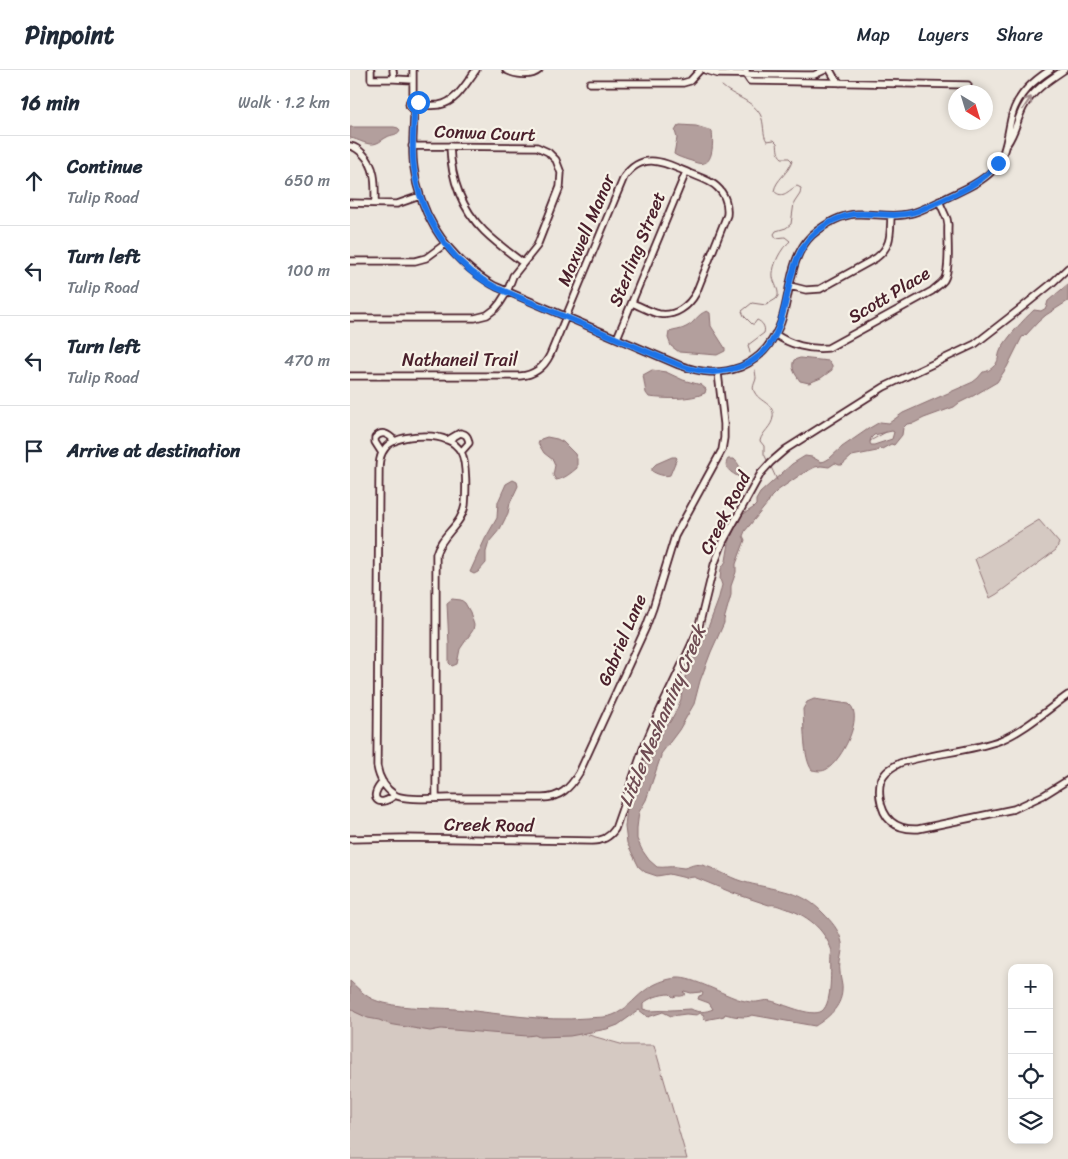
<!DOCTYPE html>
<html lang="en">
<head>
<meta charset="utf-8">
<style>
	:root { --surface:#fff; --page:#f6f6f7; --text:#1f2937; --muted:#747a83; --line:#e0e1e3 }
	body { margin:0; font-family:Sriracha,sans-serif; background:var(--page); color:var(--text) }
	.controls { position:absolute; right:15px; bottom:15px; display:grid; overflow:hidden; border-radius:10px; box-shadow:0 2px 8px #0003 }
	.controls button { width:45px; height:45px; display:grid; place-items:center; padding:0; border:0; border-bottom:1px solid var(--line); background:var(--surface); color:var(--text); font:25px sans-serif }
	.compass { position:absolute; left:598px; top:15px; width:45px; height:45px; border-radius:50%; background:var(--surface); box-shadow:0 2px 8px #0003; rotate:142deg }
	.stop { position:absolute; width:15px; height:15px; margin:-11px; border:4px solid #1a73e8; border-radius:50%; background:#fff }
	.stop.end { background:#1a73e8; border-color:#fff; box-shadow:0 1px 5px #0008 }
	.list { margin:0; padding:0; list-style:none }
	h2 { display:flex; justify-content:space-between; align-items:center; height:65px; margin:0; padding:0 20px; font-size:21px }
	h2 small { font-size:16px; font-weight:400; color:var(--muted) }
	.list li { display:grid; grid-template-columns:32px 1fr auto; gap:15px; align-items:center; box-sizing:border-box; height:90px; padding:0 20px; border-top:1px solid var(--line) }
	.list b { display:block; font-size:19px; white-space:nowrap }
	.list p { margin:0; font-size:16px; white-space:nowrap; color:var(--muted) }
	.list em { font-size:16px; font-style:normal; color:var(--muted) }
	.icon { flex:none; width:28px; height:28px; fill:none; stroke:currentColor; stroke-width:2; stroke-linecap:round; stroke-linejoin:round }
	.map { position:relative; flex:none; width:718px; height:1089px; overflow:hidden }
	header { display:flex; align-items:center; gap:30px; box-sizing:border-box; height:70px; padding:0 25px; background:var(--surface); border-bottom:1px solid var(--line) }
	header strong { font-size:24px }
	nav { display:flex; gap:28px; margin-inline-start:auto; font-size:18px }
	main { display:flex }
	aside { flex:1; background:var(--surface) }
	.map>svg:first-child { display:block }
	.green { fill:#d5c9c2; stroke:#907476 }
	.water { fill:#b39f9d; stroke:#896c6f; fill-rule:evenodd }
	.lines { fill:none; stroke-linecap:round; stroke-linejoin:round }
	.stream { stroke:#896c6f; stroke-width:1 }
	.minor-casing { stroke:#4a1f2b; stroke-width:9 }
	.minor { stroke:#f7f3e8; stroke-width:5.5 }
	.oneway { stroke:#a0898a }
	.route { stroke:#1a73e8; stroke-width:6 }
	.labels { text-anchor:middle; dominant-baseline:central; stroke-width:4.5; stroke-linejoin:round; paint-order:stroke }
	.street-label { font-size:18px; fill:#4a1f2b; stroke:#f7f3e8 }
	.water-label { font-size:19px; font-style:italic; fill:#6f4c53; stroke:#f7f3e8 }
</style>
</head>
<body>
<header>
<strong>Pinpoint</strong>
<nav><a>Map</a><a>Layers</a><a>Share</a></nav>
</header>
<main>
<aside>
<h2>16 min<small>Walk · 1.2 km</small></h2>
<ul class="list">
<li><svg class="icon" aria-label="ahead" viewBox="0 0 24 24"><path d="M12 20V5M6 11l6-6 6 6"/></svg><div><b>Continue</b><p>Tulip Road</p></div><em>650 m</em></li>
<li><svg class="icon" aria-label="left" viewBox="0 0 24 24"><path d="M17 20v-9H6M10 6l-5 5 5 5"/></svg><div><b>Turn left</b><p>Tulip Road</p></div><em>100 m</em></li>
<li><svg class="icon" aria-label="left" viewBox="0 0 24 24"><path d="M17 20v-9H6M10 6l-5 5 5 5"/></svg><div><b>Turn left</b><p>Tulip Road</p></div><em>470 m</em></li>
<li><svg class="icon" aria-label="arrive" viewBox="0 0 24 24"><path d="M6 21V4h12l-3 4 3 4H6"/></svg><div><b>Arrive at destination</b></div></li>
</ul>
</aside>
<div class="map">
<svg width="718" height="1089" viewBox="0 0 718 1089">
	<rect width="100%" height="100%" fill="#ece6dd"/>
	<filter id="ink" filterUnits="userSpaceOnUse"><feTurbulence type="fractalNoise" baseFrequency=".02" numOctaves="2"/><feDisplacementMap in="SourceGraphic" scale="10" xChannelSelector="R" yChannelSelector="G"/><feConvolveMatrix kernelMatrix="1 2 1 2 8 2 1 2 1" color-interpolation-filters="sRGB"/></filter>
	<g filter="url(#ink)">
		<path class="green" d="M689,450L709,473L706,480L647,524L640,528L625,489Z
			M0,925L36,949L228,962L274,975H304L337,1089H0Z"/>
		<path class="water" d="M330,55L346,56L362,61C363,69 364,91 354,93C349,95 343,91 338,90C333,88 328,87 324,84L327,68L325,61L328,56Z
			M0,57H44L48,58L50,60C47,66 42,64 37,67C33,69 30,72 27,73C18,77 9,69 0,68Z
			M718,214V231L696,245L688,252L675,266L672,267L657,297L647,312L623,326L609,333L604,337L574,348L564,353L557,354L553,358L552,365L544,375L541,374L532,379L529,378L527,381L502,386L492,395H489L485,393L479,397L471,396L465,397L450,405L427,421L421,427L417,434L395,461L393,466L395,470L386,494V502L381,516V525L374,550V553L361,582L350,611L344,634L329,660L311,684V686L296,730L289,742L287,758V769L292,780L299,790L307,797C314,798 320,796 326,797C329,797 331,798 334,798C340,797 344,793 352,795C365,798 378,807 391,811C423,821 449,817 474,844C481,851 488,859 491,869C495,880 488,890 490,902C490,909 493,915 492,921C491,937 478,948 465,956L402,945C396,949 382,946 375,944L374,946C368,948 362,948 356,950L353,947L354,945L350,943L347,945L336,944L321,946L313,942L298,947L289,940L268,955L257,959L220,966L189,967L185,965L177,966L91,959L80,961L39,954L29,950L18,948L5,942L0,938V911C12,922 17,929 34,933C57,939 82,937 105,939C150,943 192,952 237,948C246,947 255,948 263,945C276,940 283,930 293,922C303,914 315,909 327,908C343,907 374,925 391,930C395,931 399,932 402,932C408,933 415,929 421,931C432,933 461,948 472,941C483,932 480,899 481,886L482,881C474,858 456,844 434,838C429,836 424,834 419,835L383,823L344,807L336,808L319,804L307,806L295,802L289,797L277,773L275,757L277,737L297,683L313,658L320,652L327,639L331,629L332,620L336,603L342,587L352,570L359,555L368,531L372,515L370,509L371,499L376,491L379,473L384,459L392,445L403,438L406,435V430L410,423L442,394L455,386L462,387L471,392L475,391L480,388L492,377L518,359L530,352L539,353L553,343L623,312L628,308L633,302C638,302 642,298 646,294C649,290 648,284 651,279C658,267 673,250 684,240L691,241L696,238L698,231ZM542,361L544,362L542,369L524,375H521L520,373L521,368L524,365ZM334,921L341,923L351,922L353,923L352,925L349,926L348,929L359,933L363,939C356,942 348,943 341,939L300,941L293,939V934C298,928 311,924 320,924L323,927L326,926C330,926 331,927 336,924L333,922Z
			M357,241L360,243L361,256L375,278V281L367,285L329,282L321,276L318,268L319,262C325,260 331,260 336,257C345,253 347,244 357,241Z
			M450,288L479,291L482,295V300L471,308L459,313L450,311C446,305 440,298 444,290Z
			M302,300L316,302L333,310L351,315L356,319L355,323C341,330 315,329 299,327L296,323L293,305Z
			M197,367L207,369L213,372L225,384L227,389V398C221,403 214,409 206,410L203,405L205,395L203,390L194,383L188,373L191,369Z
			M322,387H326L327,388L320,405C315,407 306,404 302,401V398L306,394Z
			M378,389H384C389,394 392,399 391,406L389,407C382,403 372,398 378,389Z
			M163,410L167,412L168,416L160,433L158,443L150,459L139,472L136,482V493L128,502L124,504L120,502L135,469L147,448L148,432L156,414Z
			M102,529L111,530L115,533L120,542L124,555L123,560L110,579L107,594L102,596L99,593V575L97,533Z
			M464,629L499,634C515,646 491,691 477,699C472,702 468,701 462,700C453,688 454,655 453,639L457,632Z"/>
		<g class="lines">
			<path class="stream" d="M372,16C384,27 402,30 410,44C415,53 412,65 417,71L424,70L427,73C428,79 427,84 432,88H439L442,91C439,103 426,109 424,121C433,130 438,120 447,116L451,118L450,124L444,133L441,154L436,158L426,161L424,164L426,168L435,167L440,171C438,174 434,176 432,180C427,187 422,199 423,207C424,214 429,219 428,226L426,229L416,235L402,233L392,241L394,246L402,254H404L407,250C412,252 416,257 414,263L398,275L400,283
				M405,300C405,301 406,307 406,308C405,314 401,317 405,323C410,332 425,334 423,347C422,357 412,362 410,371L414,376V384L417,390
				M520,371L536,362
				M421,397L427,410"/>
			<defs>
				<path id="minor" d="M21,0V9H44L43,0
					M63,0V29
					M156,0C166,5 181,7 189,0
					M355,0L368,4L454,5H464L475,0
					M396,0V5L400,11L618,15
					M480,0L484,7L490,13
					M44,9L63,10
					M240,13H333L340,11L350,0
					M59 34a5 5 0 1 1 10 0a5 5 0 1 1-10 0Z
					M69,35C75,35 82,36 89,35C107,32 116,13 126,0
					M64,39C64,59 61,78 64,98C69,141 93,179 128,205C134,209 140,214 147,217L329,295C352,303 368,305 391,297C404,291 415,282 422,270C426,263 430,257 432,249C441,222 439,187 462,165C474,155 490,145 506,144C523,143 541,148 558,144C569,142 580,136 590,131C607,122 628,115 642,101C657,86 657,64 662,45C668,24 683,11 700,0
					M657,74C665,63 667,50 673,38C682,21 699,10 714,0
					M0,76C6,77 9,80 13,84C27,98 25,116 25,133
					M100,76C101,108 111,138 134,161C146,173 160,183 173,193
					M0,133L47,134L70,126
					M0,191H65L76,188L95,174
					M440,216L456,220L470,219L526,188C542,176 540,164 541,146
					M0,248H125L137,245L145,239L150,233L157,222L163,206L187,176L210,117L211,103L206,90L198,82L187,77L62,76
					M425,264C440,275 460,280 478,278L582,221C586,217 591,214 594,210C601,199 597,168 598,155L597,149L589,131
					M267,268L336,102
					M0,306H170C184,305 194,297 200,285L274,107C293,80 315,93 339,103C348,107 360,110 367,117C375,124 378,135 377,145L346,223C339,236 325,247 309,244C300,242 290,236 282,233
					M98,370L110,363C116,364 118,366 119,373L111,382
					M32,383L25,372V368C32,360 38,364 45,371
					M718,625C697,640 675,660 651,670C619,682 583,683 550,693C544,696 538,699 534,705C529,711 529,720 530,728C533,750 546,760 568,759L664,739L694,725L718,710
					M33,712C17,728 29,739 45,725
					M86,728V484C91,465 112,455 115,435C116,424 117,392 111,382C108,377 103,372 97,370C83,363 46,365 36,377C29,385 29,394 29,403L27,696C29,708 34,718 45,725C55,731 86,728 99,728C130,728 161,728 192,728C210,728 220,718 229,703L296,557L303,538L325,466L372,380L374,368V354L368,303
					M0,769L53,768L242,771C252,771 259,768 265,759L293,679L304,653L336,586L348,560L364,495L373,472L411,403L421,392L436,379L534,317L625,274L670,239L701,214L718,198"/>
			</defs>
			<use href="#minor" class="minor-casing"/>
			<use href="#minor" class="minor"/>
		</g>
		<defs><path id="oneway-shaft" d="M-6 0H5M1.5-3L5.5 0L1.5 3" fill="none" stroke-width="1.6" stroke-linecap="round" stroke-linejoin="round" transform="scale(1.25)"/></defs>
		<use class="oneway" href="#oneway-shaft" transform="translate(677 33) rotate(-56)"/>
	</g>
	<g class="lines" filter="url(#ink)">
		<path class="route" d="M68,32L69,36L64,40C64,59 61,78 64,98C70,146 102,196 147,218L329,295C352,303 368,305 392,296C451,273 424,196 466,162C477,153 490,146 504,144C526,142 546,149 568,141C594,129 631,116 648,93"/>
	</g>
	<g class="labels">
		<g class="street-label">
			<text transform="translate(135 63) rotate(2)">Conwa Court</text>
			<text transform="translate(236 160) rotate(-67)">Maxwell Manor</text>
			<text transform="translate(287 179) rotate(-68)">Sterling Street</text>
			<text transform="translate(539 225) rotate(-31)">Scott Place</text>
			<text x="110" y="290">Nathaneil Trail</text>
			<text transform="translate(375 443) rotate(-63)">Creek Road</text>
			<text transform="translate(272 570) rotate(-67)">Gabriel Lane</text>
			<text transform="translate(139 755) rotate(1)">Creek Road</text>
		</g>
		<g class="water-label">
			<text transform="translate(312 646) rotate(-67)">Little Neshaminy Creek</text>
		</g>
	</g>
</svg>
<div class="controls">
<button>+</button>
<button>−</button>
<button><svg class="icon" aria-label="locate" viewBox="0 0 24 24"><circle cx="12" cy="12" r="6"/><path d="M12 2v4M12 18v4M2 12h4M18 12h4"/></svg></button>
<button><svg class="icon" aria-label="layers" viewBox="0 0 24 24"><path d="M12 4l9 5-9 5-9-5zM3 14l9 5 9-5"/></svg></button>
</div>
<svg class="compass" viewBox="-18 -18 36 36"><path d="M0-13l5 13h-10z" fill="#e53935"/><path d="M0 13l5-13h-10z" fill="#747a83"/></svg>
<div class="stop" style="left:68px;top:32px"></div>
<div class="stop end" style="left:648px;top:93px"></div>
</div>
</main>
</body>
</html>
